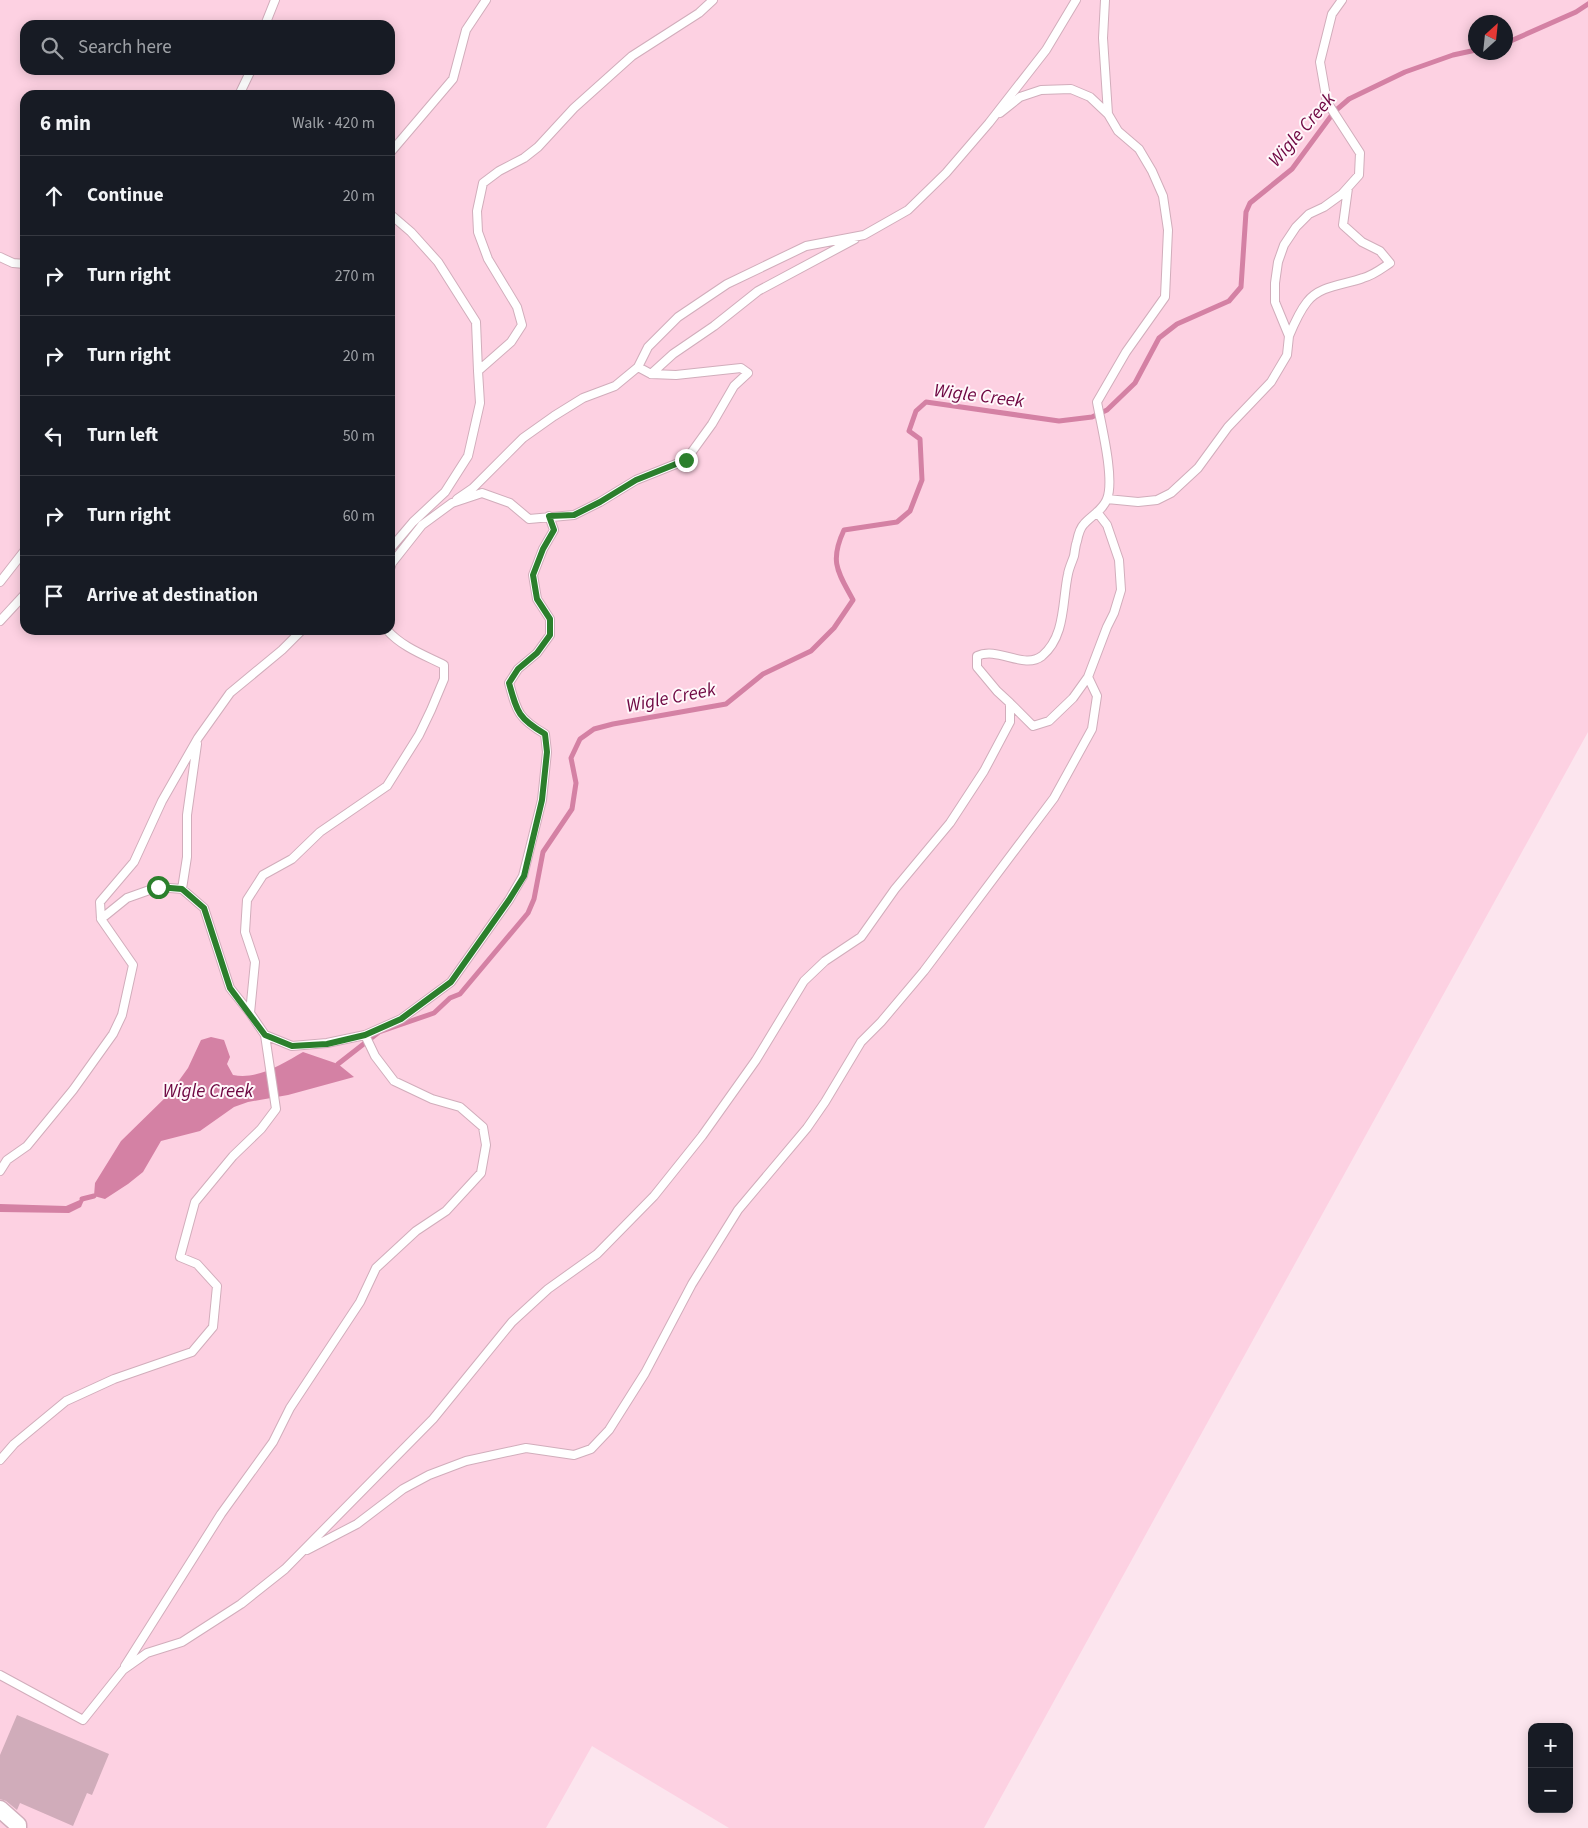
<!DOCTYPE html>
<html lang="en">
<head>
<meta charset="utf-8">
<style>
	:root { --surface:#171b24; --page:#242831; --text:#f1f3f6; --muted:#9ea1a6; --line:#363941 }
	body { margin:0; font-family:"Source Sans 3",sans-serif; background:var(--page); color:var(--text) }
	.controls { position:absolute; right:15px; bottom:15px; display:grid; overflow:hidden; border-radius:10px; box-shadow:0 2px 12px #0003 }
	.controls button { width:45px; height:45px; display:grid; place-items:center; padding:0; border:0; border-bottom:1px solid var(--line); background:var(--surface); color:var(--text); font:25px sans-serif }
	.compass { position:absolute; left:1468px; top:15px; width:45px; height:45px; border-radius:50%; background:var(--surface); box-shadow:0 2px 12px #0003; rotate:27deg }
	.stop { position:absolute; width:15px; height:15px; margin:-11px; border:4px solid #2b7f2c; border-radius:50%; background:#fff }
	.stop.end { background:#2b7f2c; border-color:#fff; box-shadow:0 1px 5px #0008 }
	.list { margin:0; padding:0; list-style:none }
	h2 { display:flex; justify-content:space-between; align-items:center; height:65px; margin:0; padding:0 20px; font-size:21px }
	h2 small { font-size:16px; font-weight:400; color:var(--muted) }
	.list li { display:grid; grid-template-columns:32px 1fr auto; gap:15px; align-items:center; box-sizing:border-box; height:80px; padding:0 20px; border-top:1px solid var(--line) }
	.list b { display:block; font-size:19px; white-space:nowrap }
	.list em { font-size:16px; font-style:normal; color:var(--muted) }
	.icon { flex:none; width:28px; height:28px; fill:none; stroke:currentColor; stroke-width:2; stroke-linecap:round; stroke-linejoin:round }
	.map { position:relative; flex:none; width:1588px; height:1828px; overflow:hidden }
	.search { position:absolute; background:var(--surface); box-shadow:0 2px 12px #0003; left:20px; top:20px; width:375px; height:55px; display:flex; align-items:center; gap:12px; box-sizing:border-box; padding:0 18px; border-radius:15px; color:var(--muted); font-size:19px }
	.panel { position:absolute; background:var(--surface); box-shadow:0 2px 12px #0003; left:20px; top:90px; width:375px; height:545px; border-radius:15px }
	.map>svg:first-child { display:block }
	.green { fill:#fdd1e2; fill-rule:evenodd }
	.water { fill:#d481a4 }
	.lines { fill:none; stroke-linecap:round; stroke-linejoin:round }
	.stream { stroke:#d481a4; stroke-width:5 }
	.building { fill:#d0acba }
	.lane-casing { stroke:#d1adbb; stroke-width:10 }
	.street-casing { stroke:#d1adbb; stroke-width:19 }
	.lane { stroke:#fff; stroke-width:8 }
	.street { stroke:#fff; stroke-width:16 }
	.route { stroke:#2b7f2c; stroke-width:6 }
	.labels { text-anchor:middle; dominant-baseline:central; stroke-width:4; stroke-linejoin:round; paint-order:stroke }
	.water-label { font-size:19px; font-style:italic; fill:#6e0742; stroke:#fff7fa }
</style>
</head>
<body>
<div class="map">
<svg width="1588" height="1828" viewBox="0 0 1588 1828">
	<rect width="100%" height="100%" fill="#fce5ee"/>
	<path class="green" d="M0,0H1588V732L984,1828H729L592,1746L546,1828H0ZM1476,22H1506V52H1476ZM25,25H390V70H25ZM25,95H390V630H25Z"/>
	<path class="water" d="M211,1037L224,1040L230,1057L227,1064L233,1075C258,1080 282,1064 303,1052L338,1064L354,1077L288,1095L248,1102L234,1107L200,1131L161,1141L143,1172L128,1184L105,1199L94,1196L95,1183L121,1141L170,1093L188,1068L201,1040Z
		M82,1199L84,1200L81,1207L69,1213L0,1212V1204L66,1206Z"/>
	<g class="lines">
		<path class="stream" d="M1506,43L1576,12L1588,4
			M338,1064L379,1032L434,1013L450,998L460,994L528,913L534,899L543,852L572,809L576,783L571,758L580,739L594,729L613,724L726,704L763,674L811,651L834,628L853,600C838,572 829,562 844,530L897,522L910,511L922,480L920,439L909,431L916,411L926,402L1059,421L1092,417L1107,410L1135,383L1159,338L1177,324L1229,301L1241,287L1246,212L1250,203L1292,169L1334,112L1349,99L1405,72L1453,55L1476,50
			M82,1199L94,1196"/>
	</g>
	<path class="building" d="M17,1715L109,1754L92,1795L87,1793L73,1826L20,1803L17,1810L6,1801L0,1799V1755Z"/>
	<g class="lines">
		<defs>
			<path id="lane" d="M265,25L275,0
				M239,95L251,70
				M1000,113L1020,97L1041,90L1071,89L1090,97L1108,114
				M390,153L453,79L466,30L486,0
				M390,214L411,232L438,262L476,322L478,371
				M0,257L13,263L25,264
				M1289,336C1294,324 1299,312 1307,302C1320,285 1345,285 1363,278C1374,275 1381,269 1390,263L1380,251L1362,242L1343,225L1348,188
				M651,374L673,354L714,326L758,291L855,239
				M457,499L473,488L523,438L554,416L583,398L615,386L638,367
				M1107,499L1138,502L1157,500L1171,493L1198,468L1228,427L1271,382L1287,355L1289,336L1275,302V283L1278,262L1284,245L1296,227L1309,214L1324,207L1342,194L1359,175L1360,153L1327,102L1320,62L1332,14L1342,0
				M390,549L413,522L445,492L468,456L480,403L478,371L511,342L522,325L517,307L488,259L478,232L477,211L483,183L499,171L524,158L538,147L574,108L632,56L699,13L713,0
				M390,569L392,563L422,525L452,503L482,493L510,503L529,519L574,515L600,502L636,480L686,460L712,424L734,386L748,373L741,368L676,375L651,374L638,367L648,347L678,317L727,284L806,246L864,235L908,210L946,173L989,123L1046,50L1076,0
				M0,582L25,550
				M0,621L25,594
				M1010,703L1033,726L1049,721L1073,698L1088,677L1107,627L1114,613L1121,590L1119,560L1107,525L1097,512
				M182,889L187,857V815L197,744
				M101,919L127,898L158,887L182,889L204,908L230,988L250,1013
				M265,1035L292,1046L327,1043L365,1035L401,1019L451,982L509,900L523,876L542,800L547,752L545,734C518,718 517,712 509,683L518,669L537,653L550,635V619L537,599L533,575L543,549L554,530L549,516
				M0,1171L7,1160L27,1146L73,1090L113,1034L122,1015L133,965L101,919L100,902L134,862L162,801L198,738L230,693L282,650L302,630
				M0,1460L14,1444L66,1401L114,1379L192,1352L213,1327L217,1286L197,1264L180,1257L195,1202L233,1156L261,1129L276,1109L265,1035L250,1013L255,962L245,932L247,900L263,875L292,859L320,832L387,786L419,735L431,710L444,679V665C424,655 402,647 387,630
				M307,1550L357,1524L403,1489L429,1475L466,1461L526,1448L574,1455L591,1449L609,1430L645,1373L692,1284L738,1210L807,1128L825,1102L861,1042L881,1022L924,971L1054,798L1092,729L1097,696L1088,677
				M125,1666L221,1514L273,1442L290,1408L360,1302L376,1268L416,1231L446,1211L481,1173L486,1145L483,1127L460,1107L432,1099L394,1081L375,1056L365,1035
				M0,1675L83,1720L123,1670L147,1653L182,1642L241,1604L285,1569L433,1419L512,1322L548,1289L597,1254L654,1196L702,1136L756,1060L804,981L825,961L861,937L895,889L950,823L984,771L1010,722V703L997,691L977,667V656C998,646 1024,670 1042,656C1066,636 1062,601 1068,574C1069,568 1072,562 1074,556C1075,551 1075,546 1077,541C1078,536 1080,528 1084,524C1091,516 1103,510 1107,499C1115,479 1101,424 1097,402L1126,352L1165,297L1168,230L1163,196L1152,171L1139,149L1118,131L1108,114L1103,38L1105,0"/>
			<path id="street" d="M0,1809L18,1825V1828"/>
		</defs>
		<use href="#lane" class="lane-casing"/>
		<use href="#street" class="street-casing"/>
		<use href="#lane" class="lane"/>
		<use href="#street" class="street"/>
	</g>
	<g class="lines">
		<path class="route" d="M158,887L182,889L204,908L230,988L265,1035L292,1046L327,1044L365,1035L401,1019L451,982L509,900L524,876L542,800L547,752L545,734C518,718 517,712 509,683L518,669L537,653L550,635V619L537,599L533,575L543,549L554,530L549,516L574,515L600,502L636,480L686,460"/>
	</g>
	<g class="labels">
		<g class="water-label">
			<text transform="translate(1302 130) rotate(-49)">Wigle Creek</text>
			<text transform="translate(979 396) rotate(7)">Wigle Creek</text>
			<text transform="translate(671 698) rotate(-11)">Wigle Creek</text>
			<text x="208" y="1091">Wigle Creek</text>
		</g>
	</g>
</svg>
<div class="controls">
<button>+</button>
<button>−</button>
</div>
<svg class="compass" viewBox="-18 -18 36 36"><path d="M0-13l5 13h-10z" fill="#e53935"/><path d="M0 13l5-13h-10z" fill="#9ea1a6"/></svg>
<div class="stop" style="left:158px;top:887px"></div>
<div class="stop end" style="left:686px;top:460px"></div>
<div class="search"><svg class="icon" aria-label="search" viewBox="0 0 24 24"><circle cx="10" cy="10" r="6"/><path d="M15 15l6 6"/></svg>Search here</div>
<section class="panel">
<h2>6 min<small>Walk · 420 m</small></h2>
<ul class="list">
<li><svg class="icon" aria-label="ahead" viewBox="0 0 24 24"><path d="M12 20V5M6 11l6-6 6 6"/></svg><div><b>Continue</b></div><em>20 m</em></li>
<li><svg class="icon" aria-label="right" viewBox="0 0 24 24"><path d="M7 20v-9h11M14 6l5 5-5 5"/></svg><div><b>Turn right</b></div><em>270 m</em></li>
<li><svg class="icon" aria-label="right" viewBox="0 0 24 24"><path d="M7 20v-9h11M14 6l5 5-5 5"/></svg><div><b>Turn right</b></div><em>20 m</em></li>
<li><svg class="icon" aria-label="left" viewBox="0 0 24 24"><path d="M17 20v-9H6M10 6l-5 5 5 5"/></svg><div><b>Turn left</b></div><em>50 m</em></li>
<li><svg class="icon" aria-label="right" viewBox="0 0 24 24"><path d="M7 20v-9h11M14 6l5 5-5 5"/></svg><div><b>Turn right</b></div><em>60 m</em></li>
<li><svg class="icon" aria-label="arrive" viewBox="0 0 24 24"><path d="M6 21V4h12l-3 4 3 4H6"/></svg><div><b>Arrive at destination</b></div></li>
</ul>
</section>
</div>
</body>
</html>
